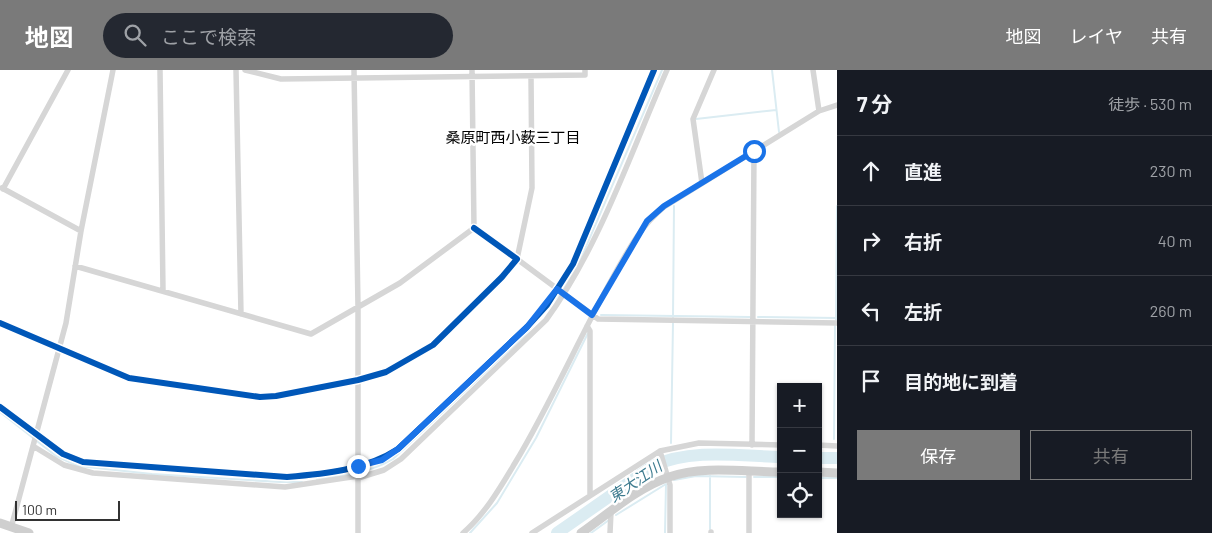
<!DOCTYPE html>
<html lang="ja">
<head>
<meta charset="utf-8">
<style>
	:root { --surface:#171b24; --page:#242831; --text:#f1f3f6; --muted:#9ea1a6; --line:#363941; --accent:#7a7a7a }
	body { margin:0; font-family:Barlow,"Noto Sans JP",sans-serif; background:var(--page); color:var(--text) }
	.controls { position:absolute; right:15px; bottom:15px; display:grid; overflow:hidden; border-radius:0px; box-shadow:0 1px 4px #0004 }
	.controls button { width:45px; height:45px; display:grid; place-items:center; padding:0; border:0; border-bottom:1px solid var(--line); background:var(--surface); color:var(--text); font:25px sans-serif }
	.scale { position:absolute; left:15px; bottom:12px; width:105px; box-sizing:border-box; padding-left:5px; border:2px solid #323232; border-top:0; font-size:14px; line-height:18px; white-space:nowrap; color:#323232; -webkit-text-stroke:4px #fff; paint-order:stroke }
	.stop { position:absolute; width:15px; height:15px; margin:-11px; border:4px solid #1a73e8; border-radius:50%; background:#fff }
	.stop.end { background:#1a73e8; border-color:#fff; box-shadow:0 1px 5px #0008 }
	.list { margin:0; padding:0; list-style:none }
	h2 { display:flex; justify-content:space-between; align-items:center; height:65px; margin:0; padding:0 20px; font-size:21px }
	h2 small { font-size:16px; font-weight:400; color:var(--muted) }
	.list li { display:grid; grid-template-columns:32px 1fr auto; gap:15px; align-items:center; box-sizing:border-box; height:70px; padding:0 20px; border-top:1px solid var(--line) }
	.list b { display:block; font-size:19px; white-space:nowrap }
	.list em { font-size:16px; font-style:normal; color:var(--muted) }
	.actions { display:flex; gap:10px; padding:15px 20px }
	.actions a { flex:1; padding:11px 0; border:1px solid var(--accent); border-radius:0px; text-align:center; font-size:18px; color:var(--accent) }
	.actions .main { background:var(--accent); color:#fff }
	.icon { flex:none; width:28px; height:28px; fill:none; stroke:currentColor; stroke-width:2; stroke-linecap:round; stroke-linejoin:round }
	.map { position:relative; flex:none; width:837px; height:463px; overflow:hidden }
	header { display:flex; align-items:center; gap:30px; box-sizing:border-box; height:70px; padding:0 25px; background:var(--accent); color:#fff }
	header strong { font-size:24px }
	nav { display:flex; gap:28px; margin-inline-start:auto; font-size:18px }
	.search { width:350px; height:45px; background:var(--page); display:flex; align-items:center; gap:12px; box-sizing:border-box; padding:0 18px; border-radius:28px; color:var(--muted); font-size:19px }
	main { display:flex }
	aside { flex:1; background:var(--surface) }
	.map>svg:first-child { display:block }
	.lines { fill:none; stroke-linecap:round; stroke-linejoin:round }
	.stream { stroke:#dbecf2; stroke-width:2 }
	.river { stroke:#dbecf2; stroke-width:12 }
	.street { stroke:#d6d6d6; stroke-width:5.5 }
	.secondary { stroke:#cfcfcf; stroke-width:9 }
	.cycleway-casing { stroke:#fff; stroke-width:9 }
	.cycleway { stroke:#0057b8; stroke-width:6 }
	.route { stroke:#1a73e8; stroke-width:6 }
	.labels { text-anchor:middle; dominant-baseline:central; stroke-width:5; stroke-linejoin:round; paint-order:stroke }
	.neighbourhood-label { font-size:15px; fill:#000; stroke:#fff }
	.water-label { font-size:15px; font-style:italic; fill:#3d7b8f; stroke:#fff }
</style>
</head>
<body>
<header>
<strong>地図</strong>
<div class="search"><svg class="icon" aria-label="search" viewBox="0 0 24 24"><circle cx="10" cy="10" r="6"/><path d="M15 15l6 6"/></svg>ここで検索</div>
<nav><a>地図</a><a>レイヤ</a><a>共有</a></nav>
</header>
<main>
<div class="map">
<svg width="837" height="463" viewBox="0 0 837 463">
	<rect width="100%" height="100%" fill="#fff"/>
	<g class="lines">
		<path class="stream" d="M772,0L779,62
			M696,49L776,40
			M563,220L582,186L662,0
			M601,245L750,247
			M673,247L674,136
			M758,247L837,248
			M836,250L837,136
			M0,342L56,386L78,396L152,404L280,412H302
			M834,369L835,256
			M671,373L673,253
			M754,407H781
			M818,408H837
			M317,409C343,405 370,403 393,389L524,266L560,223
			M674,410L696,406L746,407
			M616,445L666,414L665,463
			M710,459V406
			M470,463L497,433L536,368L588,263
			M591,463L609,450"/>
		<path class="river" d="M818,388H837
			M557,463L653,396C691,378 740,386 781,387"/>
		<path class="street" d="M160,0L163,221
			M236,0L241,244
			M245,0L281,9L585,5V0
			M354,0L358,237V463
			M813,0L819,41
			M531,6L532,118L517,189L598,249L837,253
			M702,113L693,49L714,0
			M2,118L81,161
			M3,119L68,0
			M75,196L311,264L400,213L474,158L472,0
			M0,253L129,308L260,327L276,326L358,310L386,302L433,275L502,207L517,189L474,158
			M587,256L590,261V424
			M0,337L63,384L83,392L287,407C324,404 366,400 398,379L527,257L547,235L573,194L654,0
			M752,375L754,81
			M818,375L837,376
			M33,376L64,395L93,403L285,417L358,406
			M660,381L699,373L781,375
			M358,408L384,400L401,389L546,250C599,178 631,82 667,0
			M11,458L66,253L81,161L113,0
			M463,463C485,444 500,418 515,393C551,333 579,268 613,207C629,179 639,158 664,137L819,41L837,35
			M532,463L660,381L670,415V463
			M610,463L611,442
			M711,463V462
			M749,463V402"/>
		<path class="secondary" d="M818,402L837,403
			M0,453L29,463
			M581,463C608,444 637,418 669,407C703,395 745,402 781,402"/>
		<defs>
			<path id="cycleway" d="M0,253L129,308L260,327L276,326L358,310L386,302L433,275L502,207L517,189L474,158
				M0,337L63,384L83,392L287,407C324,404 366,400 398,379L527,257L547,235L573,194L654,0"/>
		</defs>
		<use href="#cycleway" class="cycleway-casing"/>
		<use href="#cycleway" class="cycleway"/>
	</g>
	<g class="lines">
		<path class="route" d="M358,396L382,390L398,379L527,257L557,219L592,245L647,151L664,136L754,81"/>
	</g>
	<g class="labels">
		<g class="neighbourhood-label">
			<text x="513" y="67">桑原町西小薮三丁目</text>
		</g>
		<g class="water-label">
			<text transform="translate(635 411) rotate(-34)">東大江川</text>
		</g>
	</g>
</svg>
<div class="controls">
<button>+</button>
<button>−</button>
<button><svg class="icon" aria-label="locate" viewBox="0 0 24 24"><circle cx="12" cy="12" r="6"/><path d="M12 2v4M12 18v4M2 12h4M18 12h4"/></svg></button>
</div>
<div class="scale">100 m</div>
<div class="stop" style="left:754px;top:81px"></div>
<div class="stop end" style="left:358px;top:396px"></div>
</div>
<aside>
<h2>7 分<small>徒歩 · 530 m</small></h2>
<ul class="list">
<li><svg class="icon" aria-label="ahead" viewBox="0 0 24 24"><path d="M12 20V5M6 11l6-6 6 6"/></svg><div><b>直進</b></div><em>230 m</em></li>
<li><svg class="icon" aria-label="right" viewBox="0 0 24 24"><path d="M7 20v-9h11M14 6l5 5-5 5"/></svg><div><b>右折</b></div><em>40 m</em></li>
<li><svg class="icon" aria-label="left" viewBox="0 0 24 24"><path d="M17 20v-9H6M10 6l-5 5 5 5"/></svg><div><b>左折</b></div><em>260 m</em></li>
<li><svg class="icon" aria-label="arrive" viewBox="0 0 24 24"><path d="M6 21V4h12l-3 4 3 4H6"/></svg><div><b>目的地に到着</b></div></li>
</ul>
<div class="actions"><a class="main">保存</a><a>共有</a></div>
</aside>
</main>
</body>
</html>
